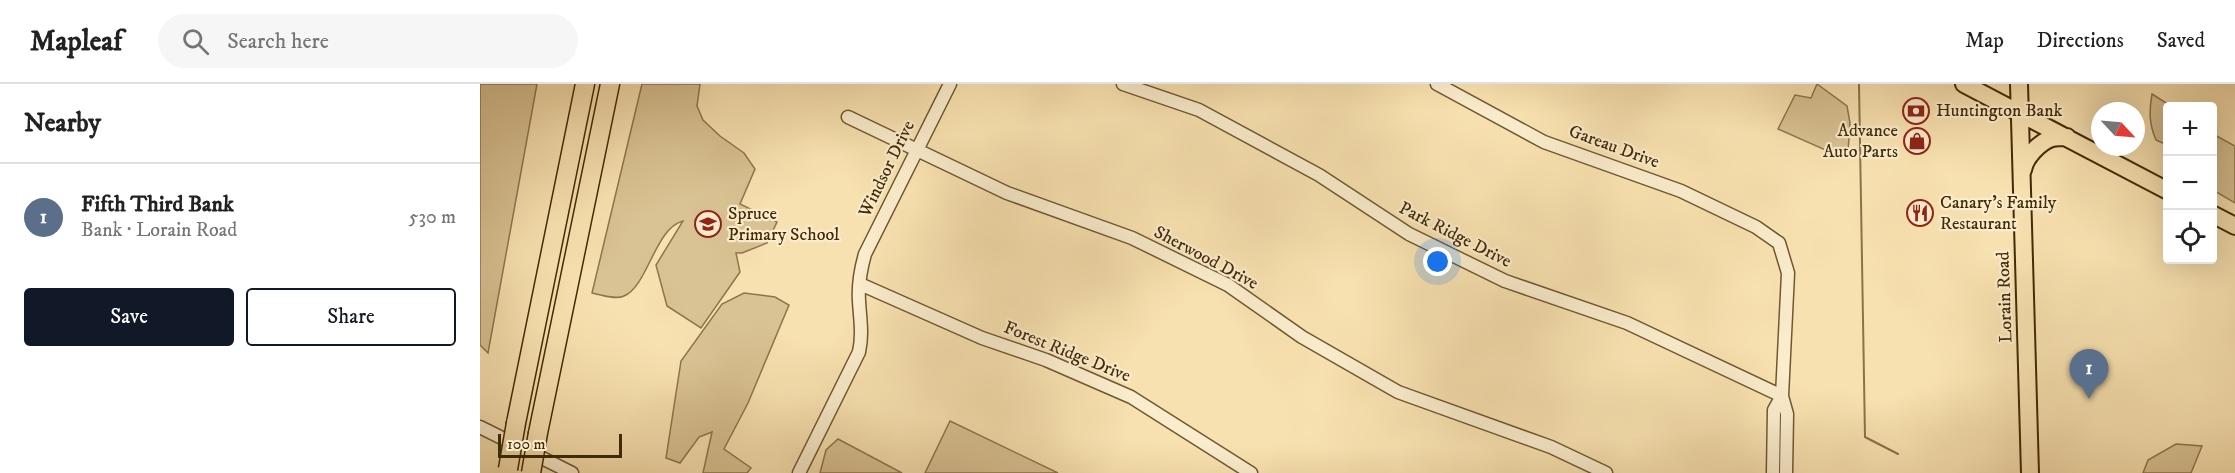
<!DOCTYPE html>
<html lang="en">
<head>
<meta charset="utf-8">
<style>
	:root { --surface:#fff; --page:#f6f6f6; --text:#222; --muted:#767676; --line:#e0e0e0; --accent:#111827 }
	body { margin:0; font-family:"IM FELL DW Pica",serif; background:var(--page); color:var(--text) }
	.controls { position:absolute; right:18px; top:18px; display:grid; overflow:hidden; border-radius:6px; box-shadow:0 6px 24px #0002 }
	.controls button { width:54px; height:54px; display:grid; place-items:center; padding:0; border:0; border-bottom:2px solid var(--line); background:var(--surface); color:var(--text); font:30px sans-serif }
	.compass { position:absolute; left:1611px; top:18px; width:54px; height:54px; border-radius:50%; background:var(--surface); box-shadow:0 6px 24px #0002; rotate:116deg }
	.scale { position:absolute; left:18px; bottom:15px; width:124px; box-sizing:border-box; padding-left:6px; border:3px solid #412b06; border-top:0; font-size:16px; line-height:21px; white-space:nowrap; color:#412b06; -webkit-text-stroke:4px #faeccc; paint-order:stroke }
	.you { position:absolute; left:958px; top:178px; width:21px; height:21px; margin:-15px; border:4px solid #fff; border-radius:50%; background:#1a73e8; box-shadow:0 0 0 9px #1a73e833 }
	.badge { display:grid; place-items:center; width:39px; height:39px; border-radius:50%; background:var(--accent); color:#fff; font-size:20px; font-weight:700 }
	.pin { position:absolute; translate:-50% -50px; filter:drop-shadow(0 2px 3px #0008) }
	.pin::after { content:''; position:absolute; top:32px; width:21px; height:18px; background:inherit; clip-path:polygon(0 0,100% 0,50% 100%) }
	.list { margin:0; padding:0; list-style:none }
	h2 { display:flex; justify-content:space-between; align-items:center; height:78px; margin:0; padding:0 24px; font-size:26px }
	h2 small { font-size:20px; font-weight:400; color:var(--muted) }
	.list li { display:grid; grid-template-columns:39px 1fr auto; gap:18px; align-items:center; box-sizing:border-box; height:108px; padding:0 24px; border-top:2px solid var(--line) }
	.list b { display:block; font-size:22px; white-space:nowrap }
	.list p { margin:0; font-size:20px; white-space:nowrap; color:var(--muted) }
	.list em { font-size:20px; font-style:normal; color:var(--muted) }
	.actions { display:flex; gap:12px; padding:18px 24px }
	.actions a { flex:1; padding:14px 0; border:2px solid var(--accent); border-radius:6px; text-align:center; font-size:21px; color:var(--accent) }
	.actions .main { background:var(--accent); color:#fff }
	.icon { flex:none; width:33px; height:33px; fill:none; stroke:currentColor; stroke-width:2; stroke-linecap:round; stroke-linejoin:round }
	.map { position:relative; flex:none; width:1755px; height:389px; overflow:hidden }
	header { display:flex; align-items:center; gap:36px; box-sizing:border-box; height:84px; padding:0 30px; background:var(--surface); border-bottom:2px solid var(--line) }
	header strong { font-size:28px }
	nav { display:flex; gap:33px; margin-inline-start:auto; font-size:21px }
	.search { width:420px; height:54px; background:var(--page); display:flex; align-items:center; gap:15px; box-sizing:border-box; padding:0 21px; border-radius:33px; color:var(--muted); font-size:22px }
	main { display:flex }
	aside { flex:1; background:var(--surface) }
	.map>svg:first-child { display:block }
	.green { fill:#d9c293; stroke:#8d764c; stroke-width:1.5 }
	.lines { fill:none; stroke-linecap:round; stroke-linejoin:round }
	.stream { stroke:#8a7349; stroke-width:2 }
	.minor-casing { stroke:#6f5830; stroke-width:15 }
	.major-casing { stroke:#412b06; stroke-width:20 }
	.highway-casing { stroke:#412b06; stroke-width:21 }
	.minor { stroke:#faeccc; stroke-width:12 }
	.major { stroke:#f8e1b0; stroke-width:16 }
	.highway { stroke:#f8e1b0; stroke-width:18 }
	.highway-bridge-casing { stroke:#412b06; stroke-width:21; stroke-linecap:butt }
	.highway-bridge { stroke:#f8e1b0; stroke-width:18 }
	.labels { text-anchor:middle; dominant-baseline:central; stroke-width:4.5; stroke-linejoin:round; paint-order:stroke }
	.poi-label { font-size:18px; fill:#412b06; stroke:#faeccc; text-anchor:start }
	.street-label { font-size:18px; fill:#412b06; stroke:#faeccc }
</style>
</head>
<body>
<header>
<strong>Mapleaf</strong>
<div class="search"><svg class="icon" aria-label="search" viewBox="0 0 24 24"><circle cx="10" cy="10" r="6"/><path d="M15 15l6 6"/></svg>Search here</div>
<nav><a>Map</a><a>Directions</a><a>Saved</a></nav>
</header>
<main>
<aside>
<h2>Nearby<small></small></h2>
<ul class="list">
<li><span class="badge" style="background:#5c6f8a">1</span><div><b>Fifth Third Bank</b><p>Bank · Lorain Road</p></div><em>530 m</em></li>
</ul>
<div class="actions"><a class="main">Save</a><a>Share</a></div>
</aside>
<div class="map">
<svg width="1755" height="389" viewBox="0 0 1755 389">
	<rect width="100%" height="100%" fill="#f8e1b0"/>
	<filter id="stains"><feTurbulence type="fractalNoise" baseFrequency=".00333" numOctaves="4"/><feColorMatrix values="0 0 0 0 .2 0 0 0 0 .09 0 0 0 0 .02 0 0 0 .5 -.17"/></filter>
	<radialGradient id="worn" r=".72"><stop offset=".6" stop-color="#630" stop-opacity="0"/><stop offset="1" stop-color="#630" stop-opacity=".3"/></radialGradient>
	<path class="green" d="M0,0H57L8,269L0,261Z
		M162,0H220L217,22L223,36L240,52L264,69L275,85L260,120L297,138L287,159L262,169H256L260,188L221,244L187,222L176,181L203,137C175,144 168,202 144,212C136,216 121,211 112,209Z
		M1337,0L1367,22L1370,39L1368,68L1361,73L1298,45L1315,11L1331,14Z
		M1672,10L1691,22H1688L1687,61L1676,56C1669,40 1669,27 1672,10Z
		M1733,50L1755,62V119L1733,106Z
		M264,209L295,213L309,221L268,319L244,365L271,384L267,389H223L232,348L219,353L200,379L186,374L201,277L242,220Z
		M470,337L578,389H445Z
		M358,355L422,389H340L346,366Z
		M1696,360L1722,362L1711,389H1663L1668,376Z"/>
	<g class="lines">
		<path class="stream" d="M1379,0L1385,353L1418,370"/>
		<defs>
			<path id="minor" d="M643,0L719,26L839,91L929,150L1025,197L1147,239L1302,312
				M957,0L1064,58L1201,107L1276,143L1299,159L1308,189L1302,312L1307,330L1306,389
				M368,33L527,109L652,154L748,201L822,253L918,308L1071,363L1126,389
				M380,200L502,254L566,276L651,313L771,389
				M0,343L92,389
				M319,389L379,268C383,250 380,235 379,217C378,202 381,184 385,170L470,0
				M1293,389L1294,326L1302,312"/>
			<path id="major" d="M1484,0L1688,107
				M1539,0L1550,389
				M1543,86C1545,73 1560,58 1572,54C1576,53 1582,53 1587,53
				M1732,130L1755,142"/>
			<path id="highway" d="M36,339L105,0
				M58,349L130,0"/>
		</defs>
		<use href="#minor" class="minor-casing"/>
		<use href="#major" class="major-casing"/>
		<use href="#highway" class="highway-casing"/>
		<use href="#minor" class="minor"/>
		<use href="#major" class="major"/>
		<use href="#highway" class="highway"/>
		<defs>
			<path id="highway-bridge" d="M28,385L36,339
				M51,389L58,349"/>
		</defs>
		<use href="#highway-bridge" class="highway-bridge-casing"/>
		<use href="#highway-bridge" class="highway-bridge"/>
	</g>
	<defs>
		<symbol id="bank-ring" viewBox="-11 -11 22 22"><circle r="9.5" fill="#faeccc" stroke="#8f2418" stroke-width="1.5"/><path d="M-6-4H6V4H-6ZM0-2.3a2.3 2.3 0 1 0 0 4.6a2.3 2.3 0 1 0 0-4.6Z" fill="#8f2418"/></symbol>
		<symbol id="shop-ring" viewBox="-11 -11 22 22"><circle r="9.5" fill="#faeccc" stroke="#8f2418" stroke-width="1.5"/><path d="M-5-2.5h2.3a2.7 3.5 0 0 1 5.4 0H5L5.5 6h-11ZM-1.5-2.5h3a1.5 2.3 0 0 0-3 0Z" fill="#8f2418"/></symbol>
		<symbol id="restaurant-ring" viewBox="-11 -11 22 22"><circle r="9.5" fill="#faeccc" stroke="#8f2418" stroke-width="1.5"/><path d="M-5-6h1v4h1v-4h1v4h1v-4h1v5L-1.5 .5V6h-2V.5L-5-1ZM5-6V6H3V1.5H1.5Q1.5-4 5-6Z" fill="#8f2418"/></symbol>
		<symbol id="school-ring" viewBox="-11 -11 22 22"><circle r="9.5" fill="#faeccc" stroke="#8f2418" stroke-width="1.5"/><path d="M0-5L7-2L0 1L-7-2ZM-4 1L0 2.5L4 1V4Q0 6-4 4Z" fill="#8f2418"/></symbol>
	</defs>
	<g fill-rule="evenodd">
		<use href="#bank-ring" x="1421" y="12" width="30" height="30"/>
		<use href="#shop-ring" x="1422" y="42" width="30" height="30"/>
		<use href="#restaurant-ring" x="1425" y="114" width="30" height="30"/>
		<use href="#school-ring" x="213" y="125" width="30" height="30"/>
	</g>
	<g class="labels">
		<g class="poi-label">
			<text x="1456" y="27">Huntington Bank</text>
			<text x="1418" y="47" text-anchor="end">Advance<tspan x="1418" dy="21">Auto Parts</tspan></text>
			<text x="1460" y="119">Canary's Family<tspan x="1460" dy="21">Restaurant</tspan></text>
			<text x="248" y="130">Spruce<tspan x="248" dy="21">Primary School</tspan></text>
		</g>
		<g class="street-label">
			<text transform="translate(1134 63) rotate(20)">Gareau Drive</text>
			<text transform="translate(407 85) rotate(-64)">Windsor Drive</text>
			<text transform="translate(975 151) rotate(27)">Park Ridge Drive</text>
			<text transform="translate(726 174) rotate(28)">Sherwood Drive</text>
			<text transform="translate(1525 213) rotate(-92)">Lorain Road</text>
			<text transform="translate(587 268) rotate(22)">Forest Ridge Drive</text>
		</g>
	</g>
	<rect width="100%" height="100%" filter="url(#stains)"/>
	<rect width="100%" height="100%" fill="url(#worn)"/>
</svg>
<div class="controls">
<button>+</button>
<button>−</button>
<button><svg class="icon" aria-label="locate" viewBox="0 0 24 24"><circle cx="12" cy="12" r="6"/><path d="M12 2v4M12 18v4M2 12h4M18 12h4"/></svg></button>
</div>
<svg class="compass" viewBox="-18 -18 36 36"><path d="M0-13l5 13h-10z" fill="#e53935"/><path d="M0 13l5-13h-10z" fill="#767676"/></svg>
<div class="scale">100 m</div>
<div class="you"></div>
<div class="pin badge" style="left:1609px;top:315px;background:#5c6f8a">1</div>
</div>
</main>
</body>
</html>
